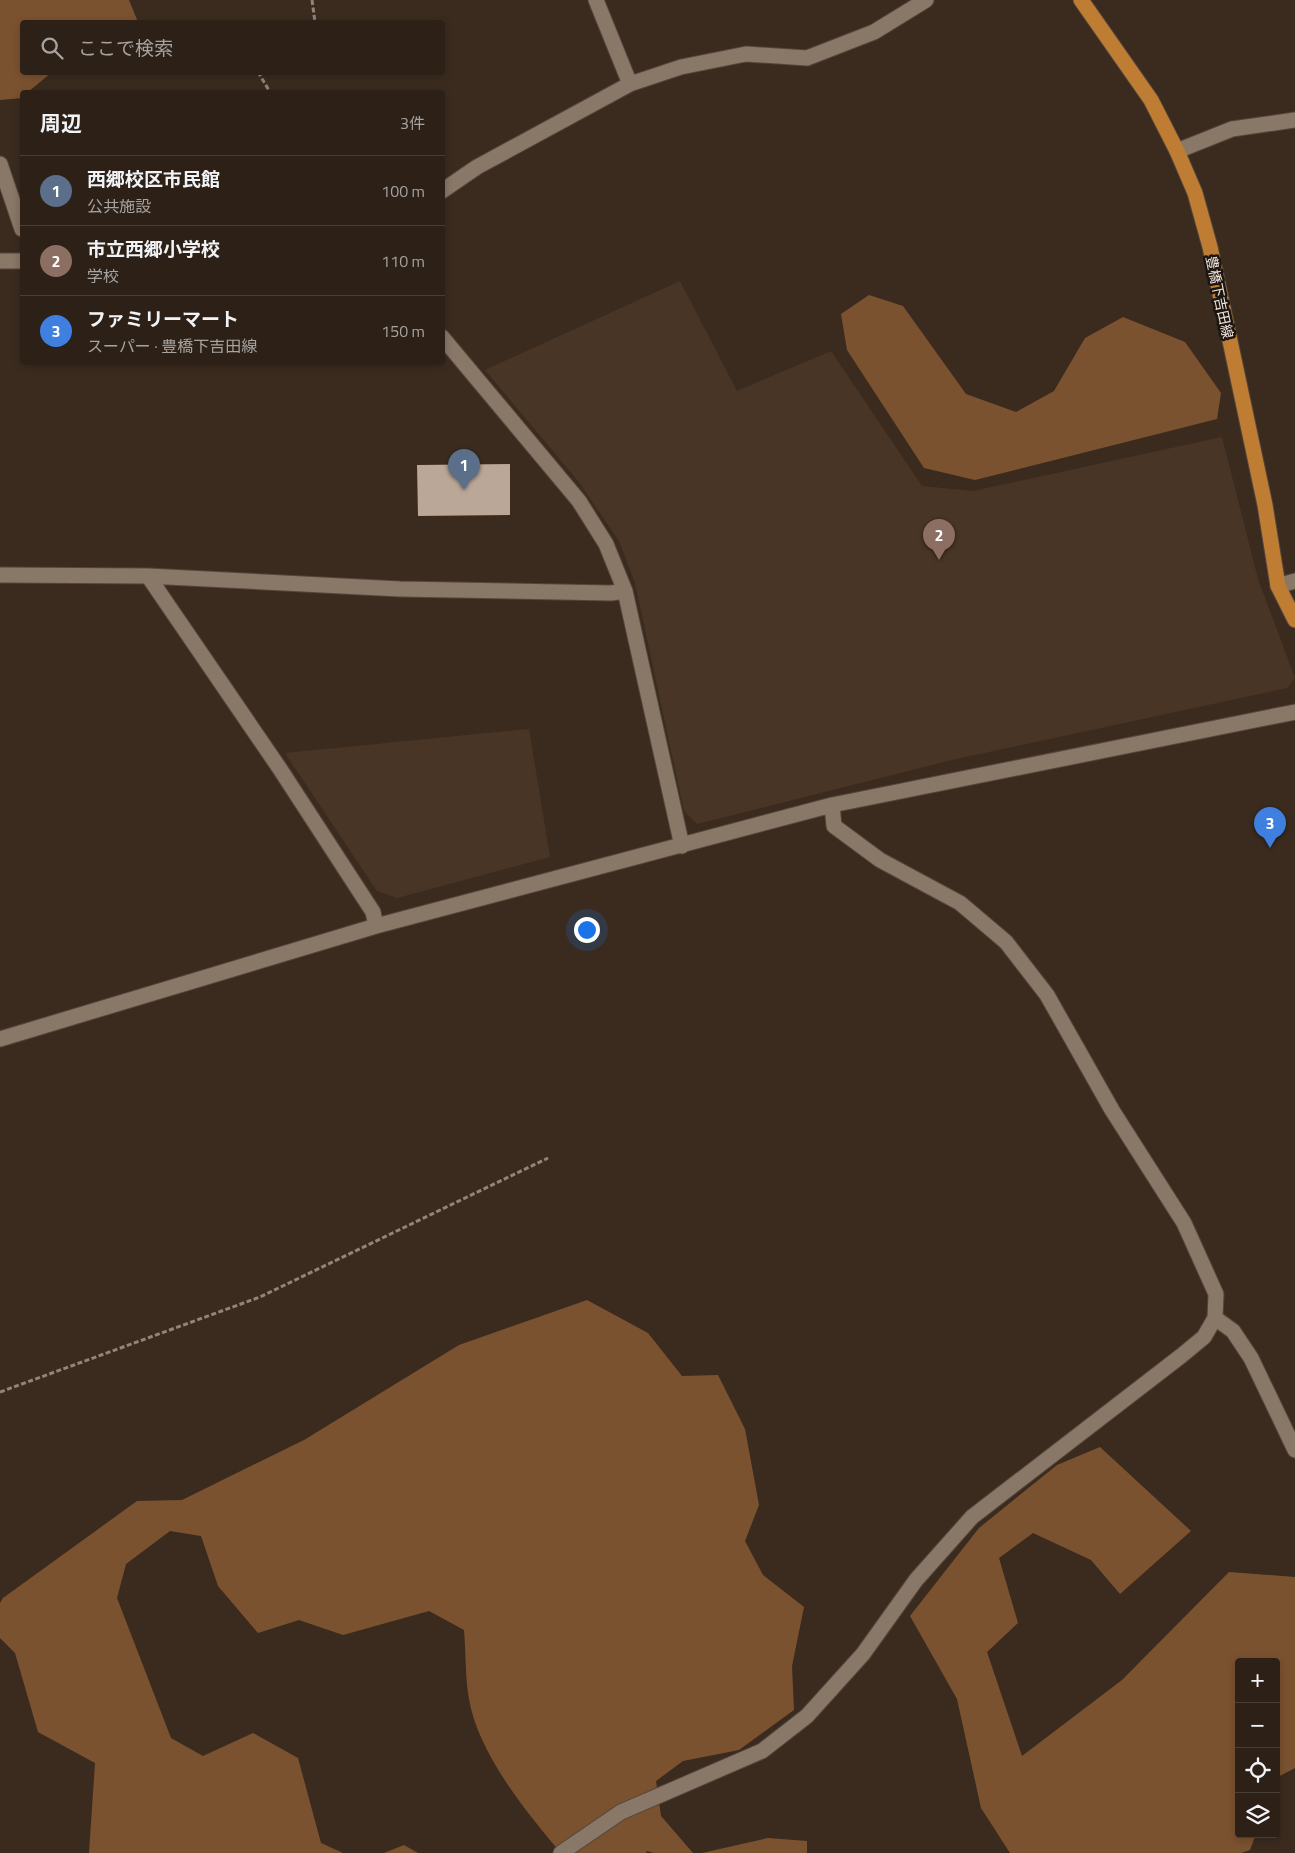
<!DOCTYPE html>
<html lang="ja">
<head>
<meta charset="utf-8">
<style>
	:root { --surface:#2c2017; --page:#342820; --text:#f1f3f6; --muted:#a6a3a1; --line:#483e36; --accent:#73c1f5 }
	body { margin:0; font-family:"Titillium Web","Noto Sans JP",sans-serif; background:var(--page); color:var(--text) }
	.controls { position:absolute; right:15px; bottom:15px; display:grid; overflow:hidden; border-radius:5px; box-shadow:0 2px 8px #0003 }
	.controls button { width:45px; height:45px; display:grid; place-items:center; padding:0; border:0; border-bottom:1px solid var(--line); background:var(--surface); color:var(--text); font:25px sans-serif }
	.you { position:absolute; left:586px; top:929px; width:18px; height:18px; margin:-12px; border:4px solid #fff; border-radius:50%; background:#1a73e8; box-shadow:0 0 0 8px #1a73e833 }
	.badge { display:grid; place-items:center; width:32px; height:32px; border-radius:50%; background:var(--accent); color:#fff; font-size:16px; font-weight:700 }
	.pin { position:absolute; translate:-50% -41px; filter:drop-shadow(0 1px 2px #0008) }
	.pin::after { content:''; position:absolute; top:26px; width:18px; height:15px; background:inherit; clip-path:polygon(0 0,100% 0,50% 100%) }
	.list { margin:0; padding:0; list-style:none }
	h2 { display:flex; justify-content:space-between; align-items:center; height:65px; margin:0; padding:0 20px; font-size:21px }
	h2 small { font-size:16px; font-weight:400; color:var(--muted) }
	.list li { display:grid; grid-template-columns:32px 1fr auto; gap:15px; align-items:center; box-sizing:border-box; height:70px; padding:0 20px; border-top:1px solid var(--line) }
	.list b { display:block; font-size:19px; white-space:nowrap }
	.list p { margin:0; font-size:16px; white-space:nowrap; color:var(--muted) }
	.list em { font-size:16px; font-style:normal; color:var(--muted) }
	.icon { flex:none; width:28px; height:28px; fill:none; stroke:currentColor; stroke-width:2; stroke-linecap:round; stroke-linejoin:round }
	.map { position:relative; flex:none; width:1295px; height:1853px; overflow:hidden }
	.search { position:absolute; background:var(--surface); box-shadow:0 2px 8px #0003; left:20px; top:20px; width:425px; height:55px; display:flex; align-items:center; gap:12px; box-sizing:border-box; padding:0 18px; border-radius:5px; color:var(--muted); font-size:19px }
	.panel { position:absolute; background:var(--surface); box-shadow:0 2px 8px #0003; left:20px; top:90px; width:425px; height:275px; border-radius:5px }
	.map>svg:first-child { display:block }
	.built { fill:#493525 }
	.forest { fill:#7b5230 }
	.building { fill:#baa798 }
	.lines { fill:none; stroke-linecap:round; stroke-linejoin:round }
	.minor-casing { stroke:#53463b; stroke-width:17 }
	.major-casing { stroke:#53463b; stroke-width:17 }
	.path { stroke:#91847a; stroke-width:3; stroke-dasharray:5 2.5; stroke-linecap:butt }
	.minor { stroke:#897768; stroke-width:15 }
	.major { stroke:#bf7c33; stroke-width:15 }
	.labels { text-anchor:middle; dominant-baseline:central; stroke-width:5; stroke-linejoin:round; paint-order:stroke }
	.street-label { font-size:14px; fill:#f0e6de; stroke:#1d1510 }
</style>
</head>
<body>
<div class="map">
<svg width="1295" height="1853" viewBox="0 0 1295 1853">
	<rect width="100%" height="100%" fill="#3b2b1f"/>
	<path class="built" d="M680,281L737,391L831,351L922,486L973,491L1222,437L1258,579L1295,678L1287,688L956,759L697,824L684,811L635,583L619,541L578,481L485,370Z
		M529,729L550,857L397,898L377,891L285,753Z"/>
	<path class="forest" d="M0,0H129L138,22H22V72L51,73L28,92H22V98L0,100Z
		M869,295L903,306L966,394L1016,412L1054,391L1085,338L1123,317L1185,342L1221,393L1217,419L975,480L924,468L847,350L841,314Z
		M587,1300L648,1333L682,1376L718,1375L745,1429L759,1505L745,1541L763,1575L804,1607L792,1666L794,1710L739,1750L683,1761L656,1781L661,1816L693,1853H654L647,1851L646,1853H561C526,1812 478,1753 469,1699C465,1677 466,1653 464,1630L429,1611L343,1635L299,1620L258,1633L218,1586L201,1536L170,1531L126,1564L117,1598L171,1738L203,1756L253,1733L298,1758L321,1843L343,1853H89L95,1763L38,1732L15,1653L0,1638V1603L3,1598L137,1501L182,1500L304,1440L459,1345Z
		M1100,1447L1191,1531L1120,1594L1091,1560L1033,1533L999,1558L1018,1623L987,1652L1022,1756L1122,1680L1229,1572L1295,1577V1768L1276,1778V1662H1239V1834H1256L1250,1850L1241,1853H1010L981,1808L957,1699L910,1616L979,1528L1057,1465Z
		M768,1838L807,1841V1853H702Z
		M404,1845L418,1853H384Z"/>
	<path class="building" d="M510,464V515L418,516L417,465Z"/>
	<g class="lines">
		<defs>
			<path id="minor" d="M596,0L630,84
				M1177,151L1232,129L1295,120
				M0,164L22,229
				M442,191L477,167L630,84L681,67L746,54L807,58L874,32L926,0
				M0,261H22
				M442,337L579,501L606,544L625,591L682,846
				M0,575L148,576L280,769L373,912L376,926
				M148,576L400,589L611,593L625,591
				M1278,586L1295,581
				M832,805L834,826L880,860L960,903L1006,942L1047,995L1112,1110L1184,1223L1216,1294L1215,1318L1233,1331L1251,1358L1295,1450
				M0,1039L376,926L832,805L1295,712
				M561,1853L621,1812L762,1751L807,1716L863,1654L916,1580L972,1517L1181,1356L1204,1337L1215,1318"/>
			<path id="major" d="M1081,0L1151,100L1177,151L1195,193L1210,247L1265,505L1278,586L1295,620"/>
		</defs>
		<use href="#minor" class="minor-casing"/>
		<use href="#major" class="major-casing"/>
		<path class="path" d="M312,0L315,22
			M258,72L270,92
			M0,1392L260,1297L548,1158"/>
		<use href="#minor" class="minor"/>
		<use href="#major" class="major"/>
	</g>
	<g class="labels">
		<g class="street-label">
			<text transform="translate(1220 297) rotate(78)">豊橋下吉田線</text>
		</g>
	</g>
</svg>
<div class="controls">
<button>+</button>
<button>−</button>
<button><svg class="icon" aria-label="locate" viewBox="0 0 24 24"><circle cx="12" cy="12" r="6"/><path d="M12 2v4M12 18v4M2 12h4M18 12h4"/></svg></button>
<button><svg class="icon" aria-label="layers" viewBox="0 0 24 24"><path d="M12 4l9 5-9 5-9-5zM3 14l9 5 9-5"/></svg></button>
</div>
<div class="you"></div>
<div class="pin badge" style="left:464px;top:490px;background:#5c6f8a">1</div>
<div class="pin badge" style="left:939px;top:560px;background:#8d6e63">2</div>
<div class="pin badge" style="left:1270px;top:848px;background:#3f7fe0">3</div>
<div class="search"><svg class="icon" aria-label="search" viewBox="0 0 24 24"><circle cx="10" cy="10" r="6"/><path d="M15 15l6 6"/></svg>ここで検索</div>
<section class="panel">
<h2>周辺<small>3件</small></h2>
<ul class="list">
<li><span class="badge" style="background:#5c6f8a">1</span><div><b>西郷校区市民館</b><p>公共施設</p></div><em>100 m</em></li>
<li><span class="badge" style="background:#8d6e63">2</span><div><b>市立西郷小学校</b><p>学校</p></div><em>110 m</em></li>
<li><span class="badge" style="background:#3f7fe0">3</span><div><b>ファミリーマート</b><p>スーパー · 豊橋下吉田線</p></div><em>150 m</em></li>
</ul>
</section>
</div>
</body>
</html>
